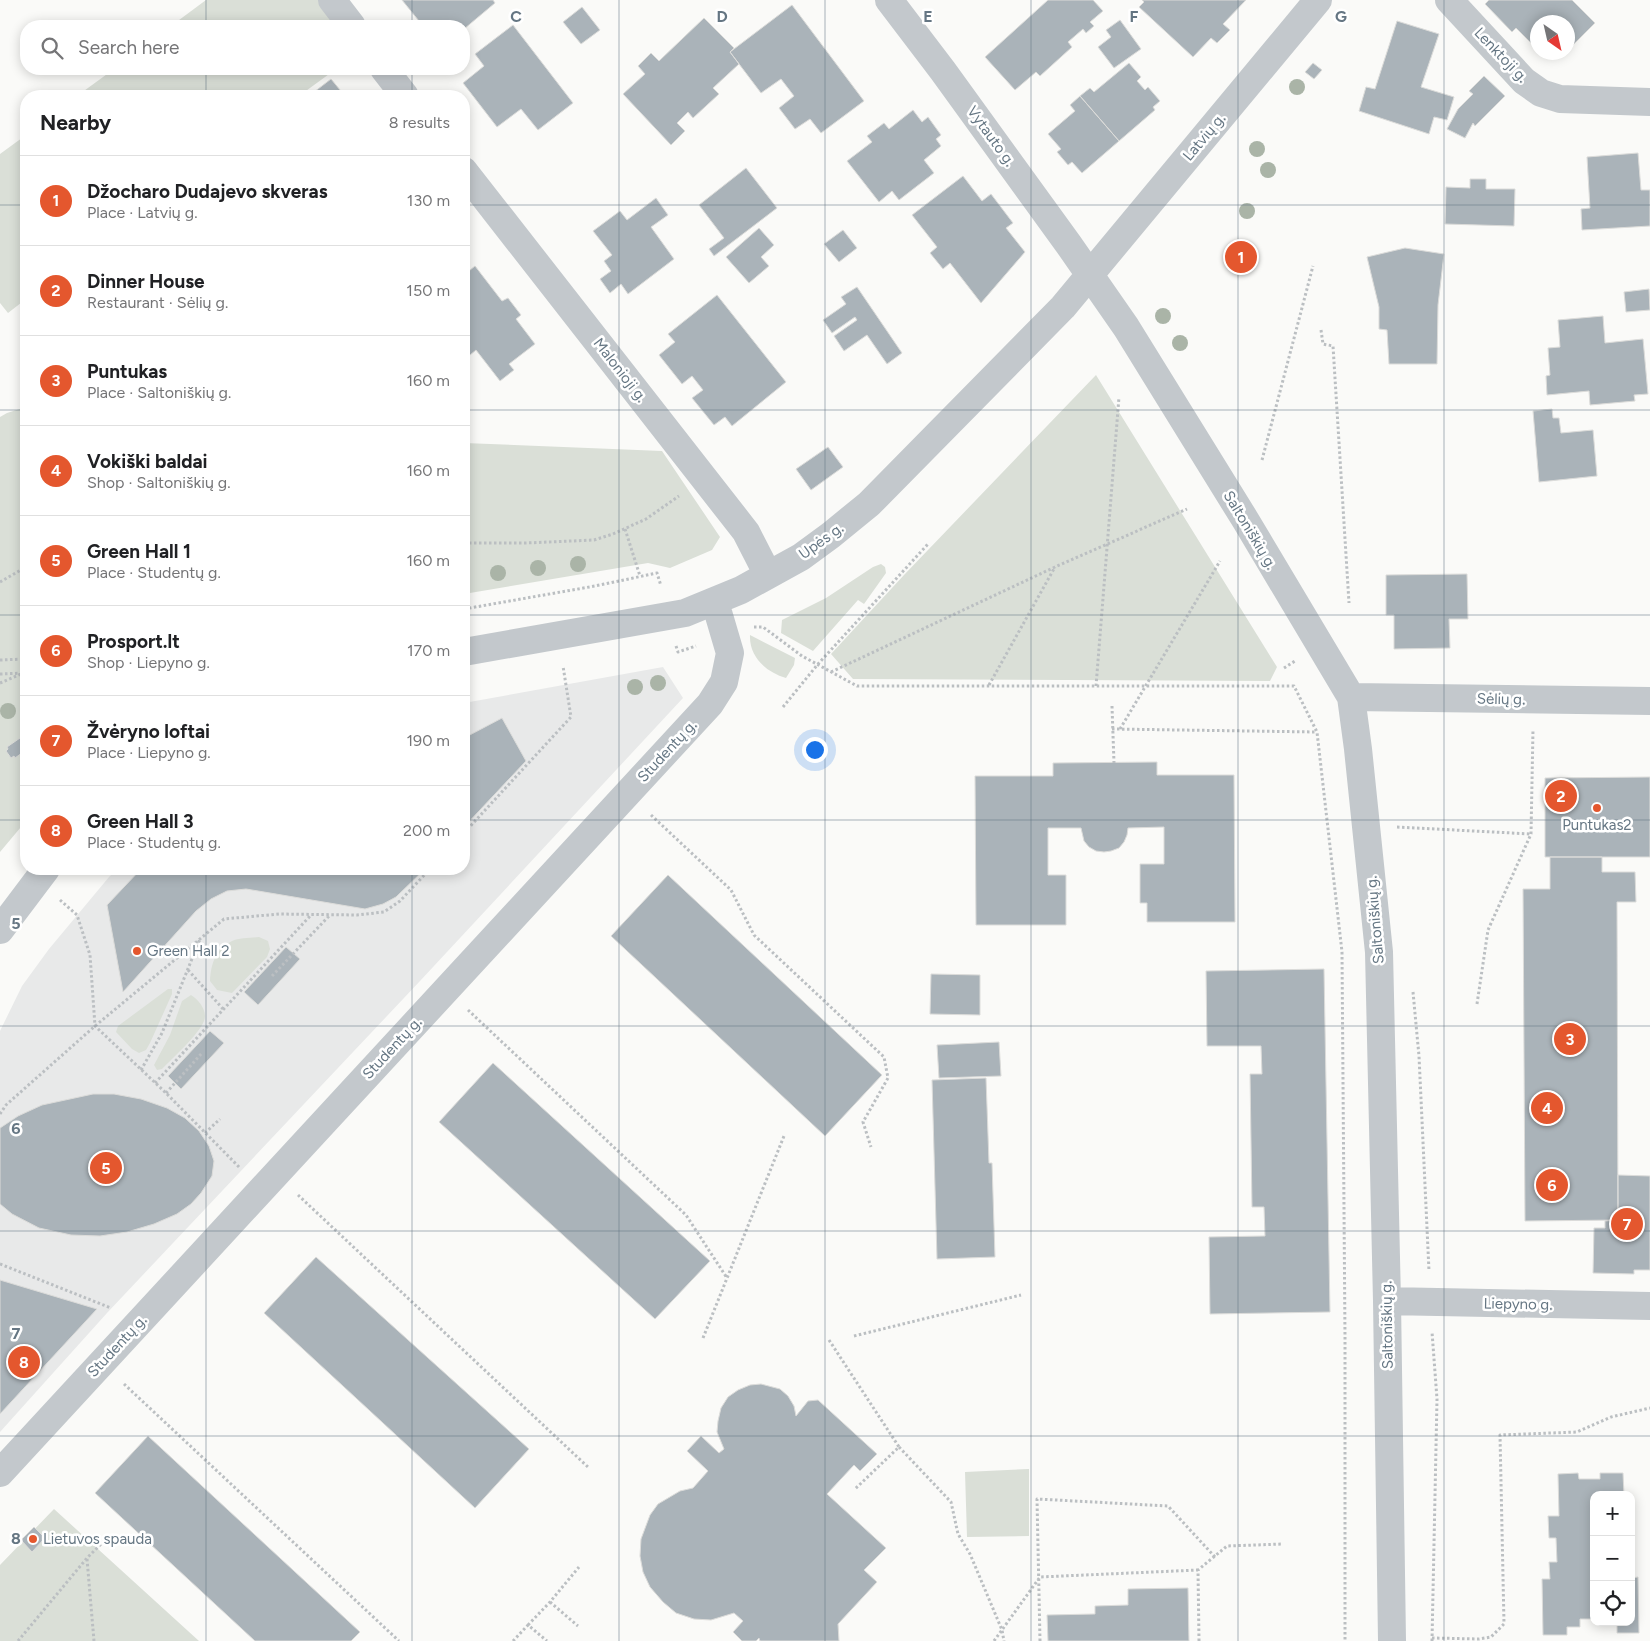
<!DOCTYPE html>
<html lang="en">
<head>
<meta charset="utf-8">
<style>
	:root { --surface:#fff; --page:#f6f6f6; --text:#202124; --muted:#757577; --line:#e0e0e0; --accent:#e4572e }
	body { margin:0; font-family:Figtree,sans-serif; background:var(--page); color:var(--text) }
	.controls { position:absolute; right:15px; bottom:15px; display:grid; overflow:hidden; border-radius:10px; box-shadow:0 2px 12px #0003 }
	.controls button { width:45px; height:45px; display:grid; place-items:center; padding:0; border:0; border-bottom:1px solid var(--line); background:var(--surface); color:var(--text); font:25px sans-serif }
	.compass { position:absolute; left:1530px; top:15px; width:45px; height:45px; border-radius:50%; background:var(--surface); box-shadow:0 2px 12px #0003; rotate:146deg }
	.you { position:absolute; left:814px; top:749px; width:18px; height:18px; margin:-12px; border:4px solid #fff; border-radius:50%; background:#1a73e8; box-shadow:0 0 0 8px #1a73e833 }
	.badge { display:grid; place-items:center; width:32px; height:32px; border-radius:50%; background:var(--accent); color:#fff; font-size:16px; font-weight:700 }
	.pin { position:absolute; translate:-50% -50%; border:2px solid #fff; box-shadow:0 1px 5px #0006 }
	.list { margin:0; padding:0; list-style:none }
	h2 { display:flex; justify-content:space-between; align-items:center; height:65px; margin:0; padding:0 20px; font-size:21px }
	h2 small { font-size:16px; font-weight:400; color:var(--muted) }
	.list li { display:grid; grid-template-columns:32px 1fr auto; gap:15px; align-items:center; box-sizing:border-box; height:90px; padding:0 20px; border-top:1px solid var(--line) }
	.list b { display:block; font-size:19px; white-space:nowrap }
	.list p { margin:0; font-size:16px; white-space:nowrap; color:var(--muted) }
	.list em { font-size:16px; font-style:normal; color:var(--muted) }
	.icon { flex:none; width:28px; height:28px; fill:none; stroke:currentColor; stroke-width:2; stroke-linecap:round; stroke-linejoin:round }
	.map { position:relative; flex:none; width:1650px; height:1641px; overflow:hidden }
	.search { position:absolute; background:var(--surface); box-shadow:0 2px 12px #0003; left:20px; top:20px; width:450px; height:55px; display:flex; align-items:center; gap:12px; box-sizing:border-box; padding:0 18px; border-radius:20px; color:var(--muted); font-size:19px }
	.panel { position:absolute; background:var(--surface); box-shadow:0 2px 12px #0003; left:20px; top:90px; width:450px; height:785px; border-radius:20px }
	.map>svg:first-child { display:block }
	.built { fill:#e8e9e9 }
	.green { fill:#dadfd7 }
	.building { fill:#aab3b9; stroke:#dcdcda }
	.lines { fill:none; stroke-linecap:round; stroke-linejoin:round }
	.path { stroke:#bbbfc2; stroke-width:3; stroke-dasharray:2.5 2.5; stroke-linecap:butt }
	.minor { stroke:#c3c8cc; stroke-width:28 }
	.tree { fill:#aab4a7 }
	.grid { fill:none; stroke:#657683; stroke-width:1; stroke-opacity:0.55 }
	.poi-dot { fill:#e4572e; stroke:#fff; stroke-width:2 }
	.labels { text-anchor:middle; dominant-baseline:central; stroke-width:5; stroke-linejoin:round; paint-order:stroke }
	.street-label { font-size:15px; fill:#657683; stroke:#fff }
	.poi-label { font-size:15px; fill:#657683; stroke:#fff; text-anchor:start }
	.grid-label { font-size:16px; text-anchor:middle; font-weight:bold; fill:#657683; stroke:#fff; stroke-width:5; stroke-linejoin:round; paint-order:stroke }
</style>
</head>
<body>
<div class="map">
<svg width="1650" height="1641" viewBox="0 0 1650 1641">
	<rect width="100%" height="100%" fill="#fafaf8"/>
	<path class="built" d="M663,667L683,698L420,981L107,1313L0,1432V1031L22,986L49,949L109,877L117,869H464V703Z"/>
	<path class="green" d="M206,0H321L340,26H171Z
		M114,69H336L299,96H77Z
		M26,135V299L8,313L0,303V154Z
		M1096,375L1277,667L1270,681L853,679L831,654L904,575Z
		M26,407V821L0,852V417L7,413Z
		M464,443L662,451L720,537L712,550L670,568L648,563L464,594Z
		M881,564L885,567L886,573L864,604L858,600L813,651L781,633L782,620L826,598L873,567Z
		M750,635L795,658L794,665L786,678C766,672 749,657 750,635Z
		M259,937L268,941L270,949L267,957L232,993L217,990L210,981C211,964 215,950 232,941C239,938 251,938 259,937Z
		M168,989H172V994L150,1043L146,1050L139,1053L132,1049L116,1032L118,1026Z
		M191,995C199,1000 208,1011 204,1021C199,1034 172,1059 162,1069L157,1070L154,1065L170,1035L182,1001Z
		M1029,1469V1536L967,1537L965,1472Z
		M54,1509L199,1641H0V1565Z"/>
	<path class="building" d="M402,0H493L495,3L464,29V26H423Z
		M1048,0H1093L1103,11L1090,22L1094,26L1086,33L1083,29L1068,42L1072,47L1040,76L1036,72L1015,90L985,57Z
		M1142,0H1246L1223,24L1230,30L1217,43L1211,38L1193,57L1139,7L1144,2Z
		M1489,0H1572L1595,23L1568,50V22H1538V43L1534,46L1516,28L1512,32L1485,4Z
		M792,5L864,101L821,133L810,119L795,129L779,108L794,96L781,79L761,93L730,52Z
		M582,7L600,30L581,44L563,22Z
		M704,18L734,48L730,52L739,64L713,88L719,94L693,118L688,112L677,123L685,131L671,145L623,94L645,74L638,66L651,53L659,61Z
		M1120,20L1141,49L1114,68L1098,47L1111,37L1106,30Z
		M1397,21L1439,34L1421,87L1454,97L1447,120L1434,117L1429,134L1359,111L1366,87L1375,89Z
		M513,25L573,103L538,130L521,109L497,127L463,83L484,66L475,54Z
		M1129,63L1141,77L1137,81L1145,90L1148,87L1160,101L1153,107L1155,110L1119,141L1080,96L1090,88L1094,92Z
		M1313,63L1322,70L1314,79L1305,72Z
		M1484,76L1505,96L1475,126L1473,123L1465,138L1447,129L1458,109L1473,94L1469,91Z
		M331,79L345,96H309Z
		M1080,96L1119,141L1082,173L1072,162L1068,165L1057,152L1061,149L1048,134L1075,111L1070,105Z
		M913,110L922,122L928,117L941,135L936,139L941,146L924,160L934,173L899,200L892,191L879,202L847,161L872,142L867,136L884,123L889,129Z
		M1638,153L1641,190H1650V226L1582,230L1581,209L1590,208L1587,157Z
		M746,168L777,208L714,256L709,249L724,238L699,205Z
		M963,176L982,201L991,194L1013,223L1006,228L1025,252L981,303L950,263L943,269L930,253L937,247L912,215Z
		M1470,179H1486V189H1515L1514,226L1445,224L1446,187L1470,188Z
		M656,198L668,215L651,227L674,259L628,294L621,284L610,293L600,279L611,271L604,261L612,255L593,231L620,211L627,220Z
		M759,228L774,245L761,257L769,266L749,283L726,257Z
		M843,230L857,248L839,262L824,244Z
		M1405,248L1444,254L1438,305L1437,364H1389L1387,330L1379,329V307L1367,257Z
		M475,266L502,301L508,298L521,315L516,319L535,344L509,364L514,370L500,381L476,350L464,360V275Z
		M857,287L902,353L887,364L867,335L844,351L834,336L857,320L855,317L832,333L823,320L846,304L841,297Z
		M1649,289L1650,310L1626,312L1624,292Z
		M717,295L786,382L732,426L725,417L714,425L692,398L703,390L692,376L682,384L659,355L675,342L668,334Z
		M1603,316L1605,343L1643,339L1648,394L1634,395L1635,401L1590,405L1589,391L1547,395L1546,376L1550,375L1548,348L1560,347L1558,320Z
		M1552,409L1553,418H1559L1561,433L1593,430L1597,476L1539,482L1533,411Z
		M828,447L843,467L811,490L796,469Z
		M1467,574L1468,619H1449L1450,648L1394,649V615H1386V575Z
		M502,718L526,761L464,827V738Z
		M20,738L21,740L24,738L26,742V750L15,758L14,756L11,758L6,751L8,749L7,747Z
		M1157,762V775H1234L1235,922H1147V903H1140V864H1164V827L1128,828L1127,835L1124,842L1119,848L1111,851L1104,852L1096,851L1089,847L1084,841L1081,828H1048V875H1066V925H976L975,776H1053V763Z
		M1650,777V857H1545V778Z
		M1550,857H1602V872H1635L1636,902H1617L1618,1220L1525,1221L1523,889H1550Z
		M141,869H425L396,897L383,904L365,909L246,889L227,891L211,899L196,911L123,992L107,905Z
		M668,875L882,1075L825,1136L611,936Z
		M286,947L300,959L258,1005L244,992Z
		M1324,969L1330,1312L1210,1314L1209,1237L1265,1236L1264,1207H1252L1250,1074H1262L1261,1046H1207L1206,971Z
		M931,974L980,975V1015L930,1014Z
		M210,1031L224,1043L181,1089L168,1076Z
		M999,1042L1001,1076L939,1078L937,1045Z
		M493,1063L710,1261L655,1319L439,1122Z
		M986,1078L989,1163H992L995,1257L937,1259L932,1080Z
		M93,1094H114L141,1099L167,1108L185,1118L199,1131L209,1146L214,1161L212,1176L201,1193L191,1204L177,1214L154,1224L127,1232L100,1236L71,1235L39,1228L12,1214L0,1204V1128L18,1116L42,1105Z
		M1618,1175L1650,1176V1270H1634V1274L1593,1273L1594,1228H1605V1221L1618,1220Z
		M316,1257L529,1449L475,1508L264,1313Z
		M0,1280L97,1309L0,1414Z
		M761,1384L780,1389L788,1396L794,1406L796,1416L808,1401L818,1400L877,1454L860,1471L854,1465L827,1494L886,1548L864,1570L877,1582L838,1624L839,1641H760L759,1638L756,1641H742L733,1632L743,1621L734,1613L711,1620L694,1619L676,1613L663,1602L650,1587L643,1572L640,1556L641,1539L650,1515L658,1504L680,1491L693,1488L708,1471L687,1451L701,1436L719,1453L724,1449L717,1432L718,1421L721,1408L728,1397L738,1390L750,1385Z
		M148,1436L360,1632L351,1641H255L95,1493Z
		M1578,1473L1579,1479H1600V1473H1623L1624,1495H1594V1619H1580V1627H1567V1635H1543L1542,1579H1550L1549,1562H1557L1556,1538H1549L1548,1516H1559L1558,1474Z
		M34,1527L45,1538L32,1552L21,1540Z
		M1631,1560L1632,1578L1638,1577L1639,1633H1617V1625H1602V1622H1631Z
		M1188,1588L1189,1641H1048L1047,1615L1095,1614V1606L1128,1605V1589Z"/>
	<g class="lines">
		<path class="path" d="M1321,330L1323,344L1333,346L1349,603
			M1262,460L1313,266
			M464,508L466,520L464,526
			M625,529L640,576
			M464,543H526L594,540L613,534L646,519L679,496
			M0,582L26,567
			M464,609L595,586L657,573L661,586
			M754,627H763L802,656L857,686H1294L1317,732L1342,952L1345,1337V1641
			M676,646L678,652L696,646
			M0,660L26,659
			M1284,668L1295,661
			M831,672L1055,567L1187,509
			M0,674L26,673
			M0,683L21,674
			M989,685L1055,567
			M1096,686L1119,397
			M1112,706L1114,763
			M783,707L818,664L928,544
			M1112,729L1317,732
			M1120,729L1220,561
			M651,815L731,890L754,935L884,1057L888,1078L863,1122L871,1147
			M1397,827L1531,834
			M464,833L571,717L563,666
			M60,900L77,915L90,955L95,1026L166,1093L240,1168
			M188,970L224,1010
			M272,976L330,915
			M1413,992L1419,1056L1429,1271
			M1477,1004L1488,930L1531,834L1533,729
			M468,1010L686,1215L727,1278
			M141,1070L162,1033L200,939
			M155,1083L311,915
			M166,1093L202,1053
			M0,1114L6,1105L95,1026L224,919L279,914L357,915L384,912L400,901L430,869
			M205,1133L220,1119
			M298,1195L589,1468
			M0,1264L111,1308
			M854,1336L1021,1295
			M703,1338L784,1136
			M829,1340L899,1447L855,1489
			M124,1384L399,1641
			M899,1447L951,1502L958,1534L970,1554L1002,1630L1004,1641
			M87,1559L94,1641
			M550,1602L578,1626
			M528,1625L550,1602L579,1567
			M1432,1638L1479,1639L1491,1637L1504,1624L1500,1435L1577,1432L1611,1417L1650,1408
			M18,1641L87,1558L104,1541
			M513,1641L528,1625L547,1641
			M994,1641L1040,1577L1198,1570
			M1040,1641L1037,1499L1168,1506L1215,1557
			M1199,1641L1198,1570L1227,1546L1283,1544
			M1432,1641L1437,1399L1432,1332"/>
		<path class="minor" d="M332,0L352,26
			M889,0L943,71L1069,245L1126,327L1246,521L1351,697L1358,749L1379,952L1387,1301L1392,1641
			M1449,0L1524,81L1541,93L1560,99L1650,102
			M384,69L405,96
			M464,171L746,532L768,575
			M464,652L685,613L741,590L801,557L831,535L869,504L1063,307L1318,0
			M1351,697L1650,701
			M0,930L46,869
			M1387,1301L1650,1306
			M0,1473L710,704L724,682L730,653L715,602"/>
	</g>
	<g class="tree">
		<circle cx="1297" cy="87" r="8"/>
		<circle cx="1257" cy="149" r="8"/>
		<circle cx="1268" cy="170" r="8"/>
		<circle cx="1247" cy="211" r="8"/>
		<circle cx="1236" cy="249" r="8"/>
		<circle cx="1163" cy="316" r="8"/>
		<circle cx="1180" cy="343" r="8"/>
		<circle cx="578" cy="564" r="8"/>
		<circle cx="538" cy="568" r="8"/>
		<circle cx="498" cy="573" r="8"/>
		<circle cx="658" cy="683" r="8"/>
		<circle cx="635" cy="687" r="8"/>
		<circle cx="8" cy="711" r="8"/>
	</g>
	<path class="grid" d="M206,0V26M412,0V26M619,0V1641M825,0V1641M1031,0V1641M1238,0V1641M1444,0V1641M206,69V96M412,69V96M0,205H26M464,205H1650M0,410H26M464,410H1650M0,615H26M464,615H1650M0,820H26M464,820H1650M206,869V1641M412,869V1641M0,1026H1650M0,1231H1650M0,1436H1650"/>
	<g class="poi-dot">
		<circle cx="1597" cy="808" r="5"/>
		<circle cx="137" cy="951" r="5"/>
		<circle cx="33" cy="1539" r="5"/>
	</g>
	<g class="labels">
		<g class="street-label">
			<text transform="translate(1501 55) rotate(46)">Lenktoji g.</text>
			<text transform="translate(991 136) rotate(54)">Vytauto g.</text>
			<text transform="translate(1204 137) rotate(-50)">Latvių g.</text>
			<text transform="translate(620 370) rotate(52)">Malonioji g.</text>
			<text transform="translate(1250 530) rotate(59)">Saltoniškių g.</text>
			<text transform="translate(821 541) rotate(-36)">Upės g.</text>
			<text transform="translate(1501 699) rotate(1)">Sėlių g.</text>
			<text transform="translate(667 751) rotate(-47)">Studentų g.</text>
			<text transform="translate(1375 920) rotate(-95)">Saltoniškių g.</text>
			<text transform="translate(392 1048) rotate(-47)">Studentų g.</text>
			<text transform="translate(1518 1304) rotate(1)">Liepyno g.</text>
			<text transform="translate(1387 1325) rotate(-91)">Saltoniškių g.</text>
			<text transform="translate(117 1346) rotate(-47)">Studentų g.</text>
		</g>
		<g class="poi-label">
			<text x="1597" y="825" text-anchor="middle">Puntukas2</text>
			<text x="147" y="951">Green Hall 2</text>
			<text x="43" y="1539">Lietuvos spauda</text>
		</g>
	</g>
	<g class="grid-label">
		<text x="516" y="22">C</text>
		<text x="722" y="22">D</text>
		<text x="928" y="22">E</text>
		<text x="1134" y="22">F</text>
		<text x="1341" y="22">G</text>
		<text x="16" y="929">5</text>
		<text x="16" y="1134">6</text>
		<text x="16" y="1339">7</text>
		<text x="16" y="1544">8</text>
	</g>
</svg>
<div class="controls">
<button>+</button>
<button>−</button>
<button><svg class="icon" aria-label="locate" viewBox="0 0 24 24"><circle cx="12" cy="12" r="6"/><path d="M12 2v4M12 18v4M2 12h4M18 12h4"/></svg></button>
</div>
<svg class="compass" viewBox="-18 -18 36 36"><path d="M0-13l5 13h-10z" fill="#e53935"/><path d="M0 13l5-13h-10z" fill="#757577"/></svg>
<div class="you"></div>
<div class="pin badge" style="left:1241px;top:257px">1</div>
<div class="pin badge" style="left:1561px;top:796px">2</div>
<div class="pin badge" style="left:1570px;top:1039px">3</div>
<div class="pin badge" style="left:1547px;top:1108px">4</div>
<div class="pin badge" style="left:106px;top:1168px">5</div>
<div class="pin badge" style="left:1552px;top:1185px">6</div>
<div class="pin badge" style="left:1627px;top:1224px">7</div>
<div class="pin badge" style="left:24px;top:1362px">8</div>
<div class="search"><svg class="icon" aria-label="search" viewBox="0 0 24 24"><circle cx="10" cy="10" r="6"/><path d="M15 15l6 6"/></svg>Search here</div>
<section class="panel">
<h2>Nearby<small>8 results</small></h2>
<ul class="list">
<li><span class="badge">1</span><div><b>Džocharo Dudajevo skveras</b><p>Place · Latvių g.</p></div><em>130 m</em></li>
<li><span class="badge">2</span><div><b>Dinner House</b><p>Restaurant · Sėlių g.</p></div><em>150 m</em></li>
<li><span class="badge">3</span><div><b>Puntukas</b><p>Place · Saltoniškių g.</p></div><em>160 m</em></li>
<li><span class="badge">4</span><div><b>Vokiški baldai</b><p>Shop · Saltoniškių g.</p></div><em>160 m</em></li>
<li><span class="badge">5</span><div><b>Green Hall 1</b><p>Place · Studentų g.</p></div><em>160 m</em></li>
<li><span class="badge">6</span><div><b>Prosport.lt</b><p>Shop · Liepyno g.</p></div><em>170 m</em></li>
<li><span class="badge">7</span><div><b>Žvėryno loftai</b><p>Place · Liepyno g.</p></div><em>190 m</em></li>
<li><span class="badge">8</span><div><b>Green Hall 3</b><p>Place · Studentų g.</p></div><em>200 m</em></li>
</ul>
</section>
</div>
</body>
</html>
